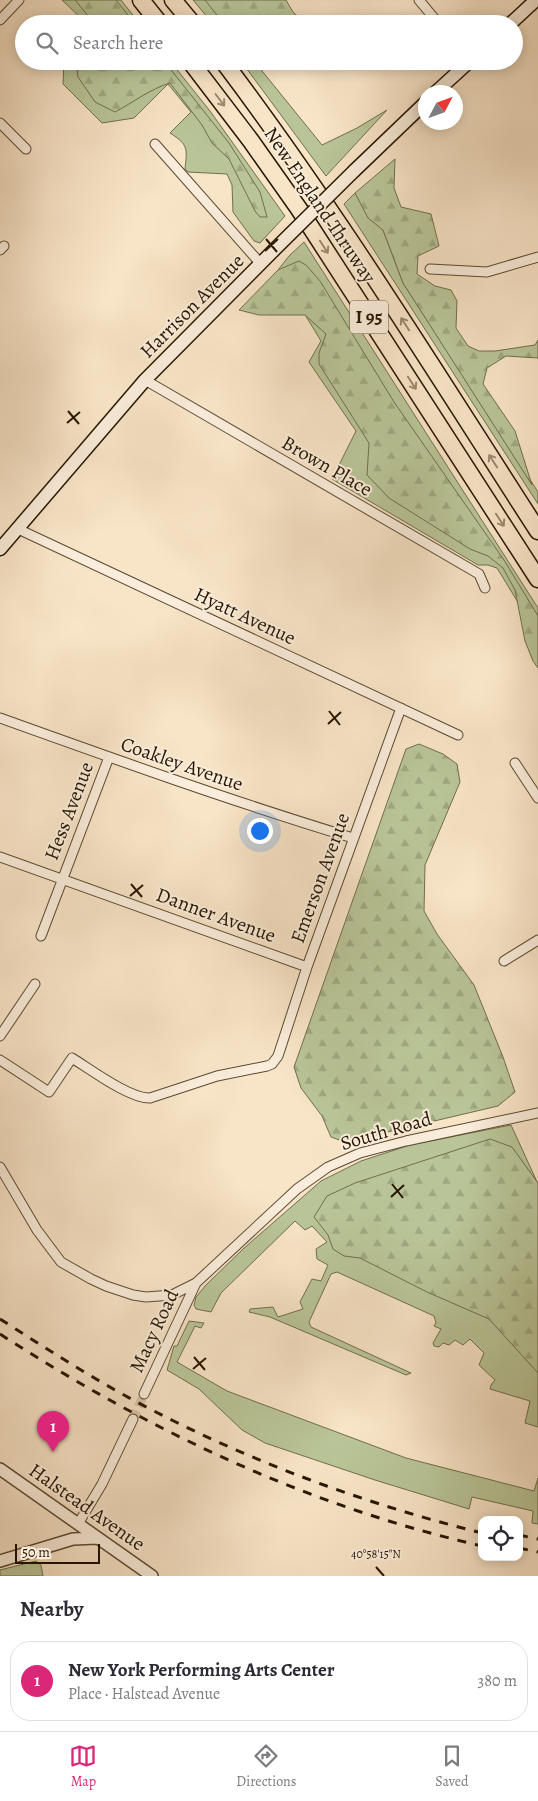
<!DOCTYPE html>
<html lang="en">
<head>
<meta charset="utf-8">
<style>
	:root { --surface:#fff; --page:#f7f7f7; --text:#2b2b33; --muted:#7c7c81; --line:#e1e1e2; --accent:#db2777 }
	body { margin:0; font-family:Alegreya,serif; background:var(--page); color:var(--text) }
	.controls { position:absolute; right:15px; bottom:15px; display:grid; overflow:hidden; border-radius:10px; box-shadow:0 2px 12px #0003 }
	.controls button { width:45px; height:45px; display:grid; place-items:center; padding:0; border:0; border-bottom:1px solid var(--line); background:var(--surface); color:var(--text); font:25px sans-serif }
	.compass { position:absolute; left:418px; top:85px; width:45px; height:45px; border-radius:50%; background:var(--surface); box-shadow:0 2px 12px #0003; rotate:49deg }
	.scale { position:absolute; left:15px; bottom:12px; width:85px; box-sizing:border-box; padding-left:5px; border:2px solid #271600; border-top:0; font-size:14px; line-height:18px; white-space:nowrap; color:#271600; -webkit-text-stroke:4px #faeddb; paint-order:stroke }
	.you { position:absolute; left:259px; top:830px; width:18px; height:18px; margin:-12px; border:4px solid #fff; border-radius:50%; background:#1a73e8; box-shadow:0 0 0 8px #1a73e833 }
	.badge { display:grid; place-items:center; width:32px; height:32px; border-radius:50%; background:var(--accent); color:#fff; font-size:16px; font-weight:700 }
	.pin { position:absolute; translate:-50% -41px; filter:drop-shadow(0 1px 2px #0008) }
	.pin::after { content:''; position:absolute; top:26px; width:18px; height:15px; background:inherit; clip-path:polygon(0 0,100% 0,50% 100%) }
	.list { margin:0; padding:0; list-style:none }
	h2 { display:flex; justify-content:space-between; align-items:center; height:65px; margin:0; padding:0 20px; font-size:21px }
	h2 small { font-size:16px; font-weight:400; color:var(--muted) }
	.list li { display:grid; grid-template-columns:32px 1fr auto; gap:15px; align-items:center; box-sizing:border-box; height:80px; margin:0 10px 10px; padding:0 10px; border:1px solid var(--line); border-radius:20px }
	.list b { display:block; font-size:19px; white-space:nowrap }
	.list p { margin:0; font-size:16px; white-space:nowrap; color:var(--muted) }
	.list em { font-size:16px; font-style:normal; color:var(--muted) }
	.icon { flex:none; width:28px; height:28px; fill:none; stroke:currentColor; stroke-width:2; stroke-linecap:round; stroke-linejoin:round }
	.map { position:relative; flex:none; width:538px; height:1576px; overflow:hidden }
	.search { position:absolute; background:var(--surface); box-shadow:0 2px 12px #0003; left:15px; right:15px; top:15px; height:55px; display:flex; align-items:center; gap:12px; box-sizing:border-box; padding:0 18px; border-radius:28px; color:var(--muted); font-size:19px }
	.sheet { height:155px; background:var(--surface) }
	nav { display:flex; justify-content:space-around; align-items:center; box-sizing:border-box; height:70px; border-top:1px solid var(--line); background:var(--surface); font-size:14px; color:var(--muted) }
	nav a { display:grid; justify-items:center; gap:2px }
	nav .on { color:var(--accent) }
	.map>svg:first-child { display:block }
	.green { fill:#b9c598; stroke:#706e4c }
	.forest { fill:url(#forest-firs); stroke:#706e4c }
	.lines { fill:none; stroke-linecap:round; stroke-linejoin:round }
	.minor-tunnel { stroke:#d9c5a9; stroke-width:9; stroke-dasharray:9 4.5; stroke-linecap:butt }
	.minor-casing { stroke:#5b4a32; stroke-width:11 }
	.tertiary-casing { stroke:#5b4a32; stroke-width:14 }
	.secondary-casing { stroke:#271600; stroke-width:15 }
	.motorway-casing { stroke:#271600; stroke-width:19 }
	.minor { stroke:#faeddb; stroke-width:9 }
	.tertiary { stroke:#faeddb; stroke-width:11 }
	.secondary { stroke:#faeddb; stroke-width:12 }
	.motorway { stroke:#f8e4c7; stroke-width:16 }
	.rail { stroke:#271600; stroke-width:3; stroke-dasharray:9 9; stroke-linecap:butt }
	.secondary-bridge-casing { stroke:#271600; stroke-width:15; stroke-linecap:butt }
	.secondary-bridge { stroke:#faeddb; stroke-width:12 }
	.oneway { stroke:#9a876d }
	.ticks { fill:none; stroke:#271600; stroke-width:2 }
	.labels { text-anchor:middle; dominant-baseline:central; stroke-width:4; stroke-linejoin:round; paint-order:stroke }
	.shield { fill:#faeddb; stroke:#665642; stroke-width:1 }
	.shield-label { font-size:19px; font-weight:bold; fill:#271600 }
	.street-label { font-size:20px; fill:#271600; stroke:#faeddb }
	.ticks-label { font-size:12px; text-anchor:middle; fill:#271600; stroke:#faeddb; stroke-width:4; stroke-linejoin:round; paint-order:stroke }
</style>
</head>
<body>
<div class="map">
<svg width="538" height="1576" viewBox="0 0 538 1576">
	<defs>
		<pattern id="forest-firs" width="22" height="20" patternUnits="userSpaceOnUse" patternTransform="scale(1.25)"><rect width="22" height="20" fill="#b9c598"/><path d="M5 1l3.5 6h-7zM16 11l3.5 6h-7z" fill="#9fa881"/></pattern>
	</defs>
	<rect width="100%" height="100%" fill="#f8e4c7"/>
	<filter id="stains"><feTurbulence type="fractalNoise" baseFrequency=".004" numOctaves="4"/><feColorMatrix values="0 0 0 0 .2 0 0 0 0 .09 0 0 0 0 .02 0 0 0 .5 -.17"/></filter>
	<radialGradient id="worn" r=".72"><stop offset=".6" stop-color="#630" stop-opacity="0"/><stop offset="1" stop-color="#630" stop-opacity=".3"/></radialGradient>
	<path class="green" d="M62,0H121L140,24H87Z
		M193,0H265L285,24H213Z
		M64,61H170L210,111L285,216L260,243L254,241L233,212L232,185L227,174L188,172L185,169C187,149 189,145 170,133L191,112L168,84L134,118L102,123L63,84Z
		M241,61H254L322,145L357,128L387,110L326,176Z
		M355,193L383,230L403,283L538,492V504L344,204Z
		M304,242L538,608V635L497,568L488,565H478L332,479L356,431L309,362L321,341L278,270L289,256Z
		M511,1125L538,1184V1427L525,1423L530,1401L490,1389L491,1385L495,1380L479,1365L484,1353L470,1339L463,1345L455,1340L449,1345L443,1343L439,1347L434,1346L433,1343L441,1329L434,1326L436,1323L434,1316L337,1272L331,1274L309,1322L311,1327L411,1373L406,1375L270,1317L249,1312L250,1309L273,1307L278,1317L303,1309L300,1302L312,1279L321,1281L328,1265L317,1259L316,1249L327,1242L312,1226L305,1230L295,1221L221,1293L211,1312L196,1309L194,1305L196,1297L206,1285L243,1249L321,1181L361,1161L410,1145Z
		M189,1321L204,1323L201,1328L195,1326L177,1362L227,1391L406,1458L534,1491L538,1478V1524L532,1523L533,1511L472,1497L469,1509L375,1480L265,1443L242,1430L199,1389L167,1370L174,1346H177Z
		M36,1561L41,1565L43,1576H0V1570Z"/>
	<path class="forest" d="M75,0H116L135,24H88L89,17Z
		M205,0H286L293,12L306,24H224Z
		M76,61H164L229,143L260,192L267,217H260L255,211L229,159L212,143L202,125L170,83C150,89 134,102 115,112L95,102L78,77Z
		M395,159L394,188L401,207L431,214L439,246L418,256L417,274L435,286L451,290L457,301L456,328L468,346L479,351H495L535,345L538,340V358L506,356L487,368L483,384L515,431L532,485L403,283L383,230L368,218L355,193Z
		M299,261L306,265L320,281L394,402L504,560L538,616V668L533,661L525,641L515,590L503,568L488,556L470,549L389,498L367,475L369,443L319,364V353L326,334L305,315H259L239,310L278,270Z
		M419,744L443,754L457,764L460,782L425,865L424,911L437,934L474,985L503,1057L515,1092L498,1106L345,1142L331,1137L322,1116L301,1088L294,1067L406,749Z
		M490,1139L512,1147L538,1183V1373L489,1319L427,1292L360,1258L344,1256L333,1249L328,1235L314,1217L327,1196L355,1183Z"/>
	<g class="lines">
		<path class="minor-tunnel" d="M133,1419L144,1394"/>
		<defs>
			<path id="minor" d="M419,0L439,24
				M0,20L19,0
				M0,123L26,149
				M155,144L260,263
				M0,250L4,246
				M430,269L487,272L538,257
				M145,380L479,574L485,588
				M18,529L458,735
				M0,718C117,760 234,802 353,838
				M515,763L538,798
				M0,857L307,967
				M41,936L109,757
				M504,961L538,940
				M0,1036L35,984
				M0,1060L49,1092L72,1058C90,1069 130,1099 150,1098L217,1076L267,1066L272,1064L278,1056L307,967L401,708
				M0,1167L37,1230L61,1262L91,1279L106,1286L133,1295L146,1297L172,1295L196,1283L297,1189L328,1167L360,1153L406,1141L538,1113
				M144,1394L196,1283
				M78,1524L102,1484L133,1419"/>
			<path id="tertiary" d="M0,1469L152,1576
				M0,1561L73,1539L97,1538"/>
			<path id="secondary" d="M510,24L536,0
				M436,92L470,61
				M354,171L426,102
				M0,549L145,380L273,251"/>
			<path id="motorway" d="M141,0L160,24
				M173,0L193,24
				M190,61L251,141L299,209L538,579
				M223,61C337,212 436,373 538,531"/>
		</defs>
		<use href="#minor" class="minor-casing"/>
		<use href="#tertiary" class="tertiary-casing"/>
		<use href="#secondary" class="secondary-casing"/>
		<use href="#motorway" class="motorway-casing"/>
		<use href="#minor" class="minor"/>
		<use href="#tertiary" class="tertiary"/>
		<use href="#secondary" class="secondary"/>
		<use href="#motorway" class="motorway"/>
		<path class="rail" d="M0,1319C44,1347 87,1375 133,1400C243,1459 361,1503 482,1533
			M0,1334C150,1431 307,1506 482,1546
			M519,1535L538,1539
			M519,1548L538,1552"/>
		<defs>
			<path id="secondary-bridge" d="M273,251L354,171"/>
		</defs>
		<use href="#secondary-bridge" class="secondary-bridge-casing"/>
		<use href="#secondary-bridge" class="secondary-bridge"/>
	</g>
	<defs><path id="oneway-shaft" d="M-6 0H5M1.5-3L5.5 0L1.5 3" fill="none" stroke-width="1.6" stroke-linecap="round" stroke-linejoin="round" transform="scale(1.25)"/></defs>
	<g class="oneway">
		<use href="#oneway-shaft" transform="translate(220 100) rotate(53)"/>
		<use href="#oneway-shaft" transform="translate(324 247) rotate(57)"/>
		<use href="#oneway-shaft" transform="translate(405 324) rotate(-123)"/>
		<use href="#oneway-shaft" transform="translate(412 383) rotate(57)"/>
		<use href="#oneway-shaft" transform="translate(493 461) rotate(-123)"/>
		<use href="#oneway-shaft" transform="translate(500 520) rotate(57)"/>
	</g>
	<path class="ticks" d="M266,239L277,252M265,251L278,239M68,411L79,424M67,423L80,412M329,711L340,725M328,724L341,712M131,884L142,897M130,896L143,885M392,1184L403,1198M391,1197L404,1185M194,1357L205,1370M193,1369L206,1358M376,1567L384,1576"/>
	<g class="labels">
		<rect class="shield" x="350" y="300.5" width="38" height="33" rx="4"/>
		<g class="shield-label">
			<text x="369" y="317">I 95</text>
		</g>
		<g class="street-label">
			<text transform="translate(320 205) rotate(56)">New England Thruway</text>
			<text transform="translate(192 306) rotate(-45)">Harrison Avenue</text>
			<text transform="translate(327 466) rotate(30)">Brown Place</text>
			<text transform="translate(245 616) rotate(25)">Hyatt Avenue</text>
			<text transform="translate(182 764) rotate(19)">Coakley Avenue</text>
			<text transform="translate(69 811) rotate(-69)">Hess Avenue</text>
			<text transform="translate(320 878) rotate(-70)">Emerson Avenue</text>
			<text transform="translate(216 915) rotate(20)">Danner Avenue</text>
			<text transform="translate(386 1131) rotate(-16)">South Road</text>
			<text transform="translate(154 1331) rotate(-65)">Macy Road</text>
			<text transform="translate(87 1507) rotate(35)">Halstead Avenue</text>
		</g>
	</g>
	<g class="ticks-label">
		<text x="376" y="1558">40°58'15"N</text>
	</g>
	<rect width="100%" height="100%" filter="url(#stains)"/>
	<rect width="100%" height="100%" fill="url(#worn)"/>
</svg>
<div class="controls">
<button><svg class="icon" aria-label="locate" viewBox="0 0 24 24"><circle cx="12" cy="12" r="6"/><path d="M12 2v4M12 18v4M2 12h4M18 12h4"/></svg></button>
</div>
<svg class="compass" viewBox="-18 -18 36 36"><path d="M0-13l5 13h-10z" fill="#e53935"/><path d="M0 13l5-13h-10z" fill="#7c7c81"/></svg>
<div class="scale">50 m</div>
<div class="you"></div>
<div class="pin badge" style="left:53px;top:1452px">1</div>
<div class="search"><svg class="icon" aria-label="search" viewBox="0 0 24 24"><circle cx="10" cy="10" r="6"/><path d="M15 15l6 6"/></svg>Search here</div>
</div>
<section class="sheet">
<h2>Nearby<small></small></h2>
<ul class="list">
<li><span class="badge">1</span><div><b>New York Performing Arts Center</b><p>Place · Halstead Avenue</p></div><em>380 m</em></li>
</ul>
</section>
<nav>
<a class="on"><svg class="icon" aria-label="map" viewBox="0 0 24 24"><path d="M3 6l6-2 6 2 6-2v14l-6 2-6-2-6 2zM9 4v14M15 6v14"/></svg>Map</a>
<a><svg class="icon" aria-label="directions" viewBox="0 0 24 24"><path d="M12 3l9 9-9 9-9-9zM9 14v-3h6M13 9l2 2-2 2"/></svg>Directions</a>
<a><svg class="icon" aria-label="saved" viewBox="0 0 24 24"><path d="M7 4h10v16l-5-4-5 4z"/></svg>Saved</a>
</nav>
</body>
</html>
